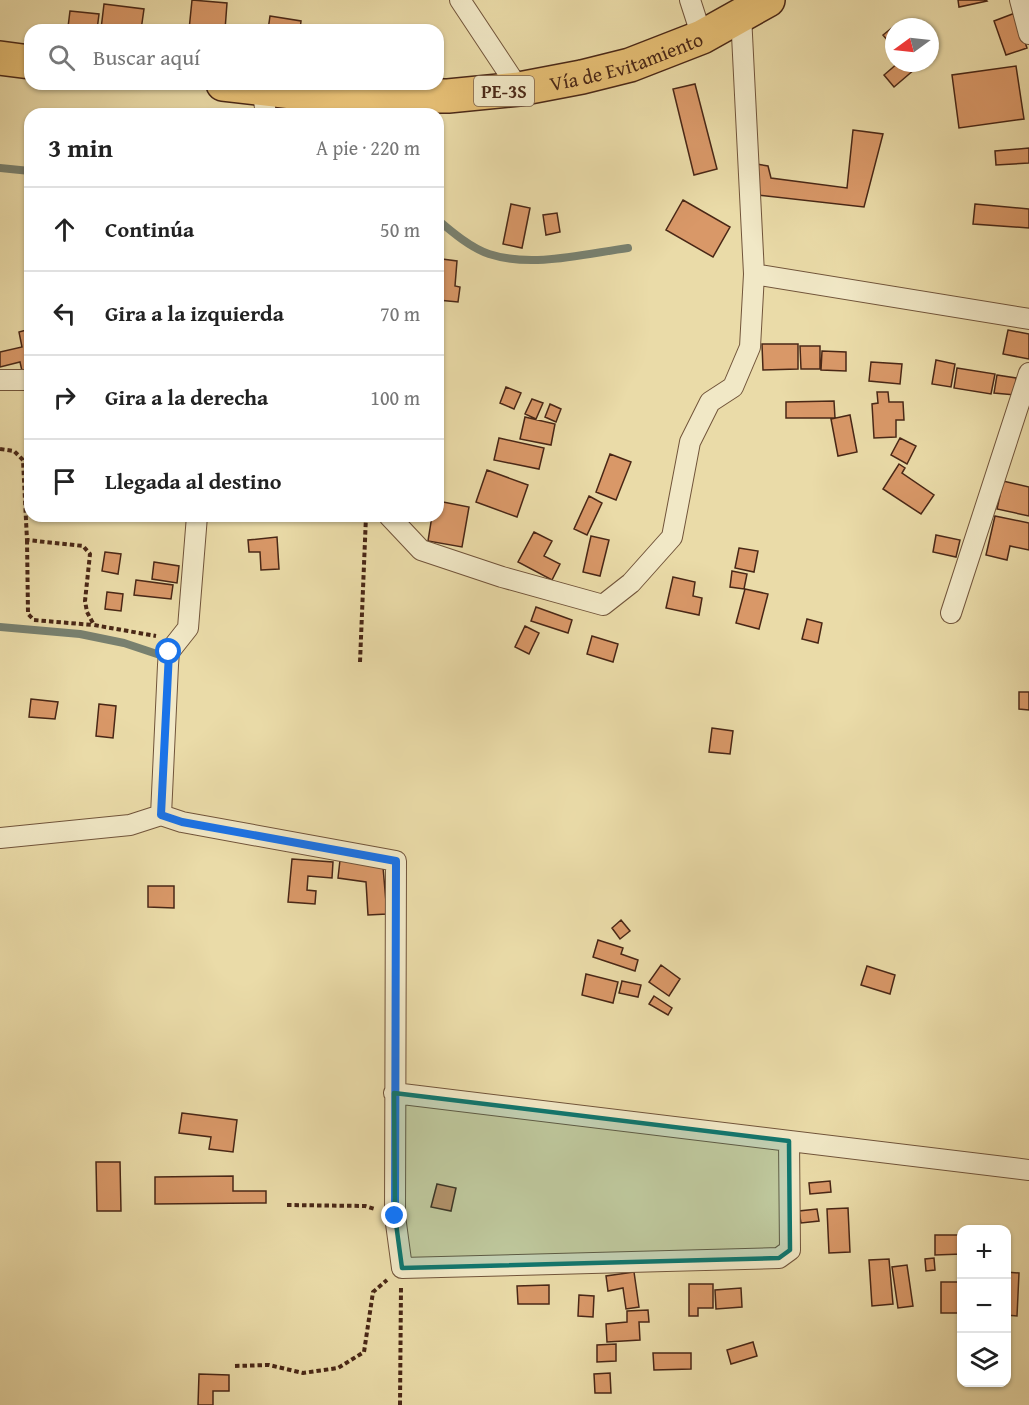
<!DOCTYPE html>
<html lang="es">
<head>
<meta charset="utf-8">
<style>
	:root { --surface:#fff; --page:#f6f6f6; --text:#222; --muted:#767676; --line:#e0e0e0 }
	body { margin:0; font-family:"Gentium Book Plus",serif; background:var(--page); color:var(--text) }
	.controls { position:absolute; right:18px; bottom:18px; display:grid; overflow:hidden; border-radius:12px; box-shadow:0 2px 4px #0004 }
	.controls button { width:54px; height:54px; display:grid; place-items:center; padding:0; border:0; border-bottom:2px solid var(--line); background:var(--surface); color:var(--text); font:30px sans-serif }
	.compass { position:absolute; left:885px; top:18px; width:54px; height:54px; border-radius:50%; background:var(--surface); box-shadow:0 2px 4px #0004; rotate:255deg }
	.stop { position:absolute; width:18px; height:18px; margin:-14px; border:4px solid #1a73e8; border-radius:50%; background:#fff }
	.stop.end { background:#1a73e8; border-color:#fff; box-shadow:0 2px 6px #0008 }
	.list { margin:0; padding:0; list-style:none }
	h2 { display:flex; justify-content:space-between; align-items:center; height:78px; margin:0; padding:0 24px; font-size:26px }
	h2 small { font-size:20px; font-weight:400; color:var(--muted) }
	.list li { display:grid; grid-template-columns:39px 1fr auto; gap:18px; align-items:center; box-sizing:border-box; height:84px; padding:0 24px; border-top:2px solid var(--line) }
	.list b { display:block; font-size:22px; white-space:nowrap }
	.list em { font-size:20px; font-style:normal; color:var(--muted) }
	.icon { flex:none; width:33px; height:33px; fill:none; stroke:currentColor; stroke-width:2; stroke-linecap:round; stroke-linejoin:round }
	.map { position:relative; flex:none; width:1029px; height:1405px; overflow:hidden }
	.search { position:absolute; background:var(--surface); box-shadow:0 2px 4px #0004; left:24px; top:24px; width:420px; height:66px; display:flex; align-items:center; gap:15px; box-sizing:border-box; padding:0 21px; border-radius:18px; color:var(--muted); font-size:22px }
	.panel { position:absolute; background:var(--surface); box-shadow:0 2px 4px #0004; left:24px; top:108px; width:420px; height:414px; border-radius:18px }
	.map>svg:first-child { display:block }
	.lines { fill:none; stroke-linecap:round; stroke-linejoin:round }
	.stream { stroke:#78806f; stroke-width:8 }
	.building { fill:#d99868; stroke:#492716; stroke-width:1.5 }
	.street-casing { stroke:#71543a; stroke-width:22 }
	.highway-casing { stroke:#492716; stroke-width:36 }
	.path { stroke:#492716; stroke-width:4; stroke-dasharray:4.5 3; stroke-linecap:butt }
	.street { stroke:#f1e8c6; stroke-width:20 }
	.highway { stroke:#e5be74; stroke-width:33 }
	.route { stroke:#1a73e8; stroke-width:8 }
	.marked { fill:#0f766e; fill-opacity:0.2; stroke:#0f766e; stroke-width:4.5; stroke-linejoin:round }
	.labels { text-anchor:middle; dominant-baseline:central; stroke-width:5; stroke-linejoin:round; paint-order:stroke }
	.shield { fill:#f1e8c6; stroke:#7b614b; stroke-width:1.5 }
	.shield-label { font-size:18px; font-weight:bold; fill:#492716 }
	.street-label { font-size:20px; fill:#492716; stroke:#f1e8c6 }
</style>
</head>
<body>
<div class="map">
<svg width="1029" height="1405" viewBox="0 0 1029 1405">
	<rect width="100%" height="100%" fill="#eadba8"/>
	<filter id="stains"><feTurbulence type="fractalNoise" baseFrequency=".00333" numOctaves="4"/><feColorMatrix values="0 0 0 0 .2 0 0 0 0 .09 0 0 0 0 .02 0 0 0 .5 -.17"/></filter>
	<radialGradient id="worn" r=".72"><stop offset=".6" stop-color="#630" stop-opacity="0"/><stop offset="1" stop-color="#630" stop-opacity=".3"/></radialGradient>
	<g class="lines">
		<path class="stream" d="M0,168L30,171
			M438,220C452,232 471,248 489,254C532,268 584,254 628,248
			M0,627L80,634L124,643L169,658"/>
	</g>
	<path class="building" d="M192,0L227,3L225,30H189Z
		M958,0H986L987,1L959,7Z
		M104,4L144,9L141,30L101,29Z
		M70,11L99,14L97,30L68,27Z
		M1015,13L1027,48L1006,55L994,21Z
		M270,16L301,21L300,30H268Z
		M893,27L894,28V48L883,35Z
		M898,63H922L894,87L884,75Z
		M1016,66L1024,119L959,128L952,75Z
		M695,84L717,169L694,175L673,89Z
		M853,130L883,134L864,207L758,195L756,164L768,166L771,178L847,188Z
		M1029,148V163L996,165L995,151Z
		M683,200L730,227L713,257L666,230Z
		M511,204L530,208L522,248L503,244Z
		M975,204L1029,209V228L973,224Z
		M557,213L560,232L546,235L543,215Z
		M442,259L457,261L455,286L460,287L458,302L438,300Z
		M30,329V370L22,371L20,362L0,367V352L22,347L19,332Z
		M1008,330L1029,334V359L1003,354Z
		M762,344H798V369L763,370Z
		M800,346H820V369H801Z
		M822,351L846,352V371L821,370Z
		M936,360L955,364L951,387L932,384Z
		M871,362L902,364L900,384L869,381Z
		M957,368L995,374L991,394L954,388Z
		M997,375L1016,378L1015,395L994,393Z
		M506,387L521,393L514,409L500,403Z
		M877,392H888L889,402H903L904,420H896V437L874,438L872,404L878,403Z
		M532,399L543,403L536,419L525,414Z
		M834,401L835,418H786V402Z
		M550,404L561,409L556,422L545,417Z
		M850,415L857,452L838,456L831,419Z
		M525,417L555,424L551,445L520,439Z
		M499,438L544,448L539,469L494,460Z
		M900,438L916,446L907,464L891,455Z
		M610,454L631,462L616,500L596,492Z
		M899,464L905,468L902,473L934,495L921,514L883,489Z
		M487,470L528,485L517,517L476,502Z
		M1003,481L1029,487V516L997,509Z
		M589,496L602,503L587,535L574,529Z
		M438,501L469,507L462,547L428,541L432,516H438Z
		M995,516L1029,523V550L1010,546L1007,560L986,555Z
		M534,532L552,541L544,556L560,564L552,580L518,562Z
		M936,535L960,540L956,557L933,552Z
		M591,536L609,540L600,576L583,572Z
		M277,537L279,569L261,570L260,552H249L248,540Z
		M739,548L758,551L754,572L735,568Z
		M105,552L121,554L118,574L102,571Z
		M154,562L179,566L177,583L152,579Z
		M732,571L747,574L744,589L730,587Z
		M673,577L695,582L693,596L702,598L699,615L666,608Z
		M136,580L173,585L171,599L134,595Z
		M745,589L768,594L759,629L736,623Z
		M107,592L123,594L121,611L105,609Z
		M536,607L572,620L568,633L531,621Z
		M807,619L822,623L818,643L802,639Z
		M525,626L539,633L529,654L515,647Z
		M592,636L618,644L613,662L587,654Z
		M1019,692H1029V710L1019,709Z
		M31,699L58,702L55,719L29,717Z
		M99,704L116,706L113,738L96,736Z
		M712,728L733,731L730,754L709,752Z
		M292,859L333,862L332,878L308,876L307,890L316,891L315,904L288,902Z
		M340,860L383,867L387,914L368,915L366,882L338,878Z
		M148,886H174V908L148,907Z
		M621,920L630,931L620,939L612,928Z
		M598,940L623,948L621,954L638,960L635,971L593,957Z
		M661,965L680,979L669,996L649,982Z
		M867,966L895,975L890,994L861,985Z
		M586,974L618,982L613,1003L582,995Z
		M622,981L641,985L638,997L619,993Z
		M654,996L672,1008L668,1015L649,1004Z
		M182,1113L237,1120L233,1152L209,1149L211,1137L179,1133Z
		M96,1162H120L121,1211H97Z
		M233,1176V1191H266V1203L155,1204V1177Z
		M830,1181L831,1192L810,1194L809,1183Z
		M437,1184L456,1188L451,1211L431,1207Z
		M848,1208L850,1252L829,1253L827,1209Z
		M817,1209L819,1221L801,1223L799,1211Z
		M935,1235H962V1254L935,1255Z
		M934,1258L935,1270L926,1271L925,1259Z
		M889,1259L893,1304L872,1306L869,1260Z
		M907,1265L913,1306L898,1308L892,1267Z
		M634,1272L639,1307L626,1309L623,1288L608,1291L606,1276Z
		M1006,1272L1019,1273L1017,1316L1006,1315Z
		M941,1282H960L962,1313H941Z
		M689,1284H713V1308H698V1316H689Z
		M549,1285V1304H518L517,1286Z
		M741,1288L742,1307L716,1309L715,1290Z
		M579,1295L594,1296L593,1317L578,1316Z
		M648,1310L649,1322H639L640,1340L607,1342L606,1324L627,1322V1311Z
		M753,1342L757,1356L731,1364L727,1350Z
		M616,1344V1361L597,1362V1345Z
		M653,1353H691V1369L654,1370Z
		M610,1373L611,1393H595L594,1374Z
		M199,1374L229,1375V1391H213V1405H198Z"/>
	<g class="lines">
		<defs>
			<path id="street" d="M460,0L519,89
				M690,0L702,37
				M1020,0L1029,34
				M262,88L266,114
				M754,274L1029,319
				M0,380H30
				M389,516L421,550L502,577L603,605L631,583L672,537L690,442L710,402L733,387L750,347L754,274L741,15
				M951,613L1029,373
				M161,815L182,822L396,861L395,1216L402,1268L779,1258L790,1250L789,1141
				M0,838L130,825L161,815L168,665L169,652L188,628L197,516
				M394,1093L1029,1170"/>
			<g id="highway">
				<path d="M0,58L30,62"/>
				<path id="s1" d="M223,84L327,96H448L519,89L582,77L630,65L702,37L768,0"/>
			</g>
		</defs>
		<use href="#street" class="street-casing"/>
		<use href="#highway" class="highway-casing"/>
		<path class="path" d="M0,449L14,451L23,460L27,540L83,546L90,554L85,601L87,612L94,625L156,636
			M27,540L28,614L34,620L93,625
			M360,662L366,516
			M287,1205L365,1206L375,1209
			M235,1366L269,1365L303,1373L338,1368L364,1352L373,1292L387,1280
			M400,1405L401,1287"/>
		<use href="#street" class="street"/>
		<use href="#highway" class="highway"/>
	</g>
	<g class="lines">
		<path class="route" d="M169,652L161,815L182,822L396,861L395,1216"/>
	</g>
	<path class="marked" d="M394,1093L789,1141L790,1250L779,1258L402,1268L395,1216Z"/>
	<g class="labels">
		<rect class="shield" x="474" y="76" width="60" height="30" rx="4.5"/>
		<g class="shield-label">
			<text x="504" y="91">PE-3S</text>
		</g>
		<g class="street-label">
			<text stroke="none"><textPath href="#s1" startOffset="408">Vía de Evitamiento</textPath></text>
		</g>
	</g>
	<rect width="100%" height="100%" filter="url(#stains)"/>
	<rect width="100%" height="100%" fill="url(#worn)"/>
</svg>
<div class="controls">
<button>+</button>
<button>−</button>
<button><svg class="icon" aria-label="layers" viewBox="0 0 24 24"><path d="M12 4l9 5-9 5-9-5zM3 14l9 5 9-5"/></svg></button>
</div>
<svg class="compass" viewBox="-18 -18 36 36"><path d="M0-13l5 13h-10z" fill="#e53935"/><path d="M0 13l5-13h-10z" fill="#767676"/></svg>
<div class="stop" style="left:169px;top:652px"></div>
<div class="stop end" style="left:395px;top:1216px"></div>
<div class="search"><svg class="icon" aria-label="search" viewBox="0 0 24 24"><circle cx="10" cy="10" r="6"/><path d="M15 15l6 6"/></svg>Buscar aquí</div>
<section class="panel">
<h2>3 min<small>A pie · 220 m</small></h2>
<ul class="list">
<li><svg class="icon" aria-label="ahead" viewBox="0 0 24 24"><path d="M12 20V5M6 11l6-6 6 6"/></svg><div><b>Continúa</b></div><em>50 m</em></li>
<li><svg class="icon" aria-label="left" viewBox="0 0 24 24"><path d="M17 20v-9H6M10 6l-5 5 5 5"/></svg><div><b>Gira a la izquierda</b></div><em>70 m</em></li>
<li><svg class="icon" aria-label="right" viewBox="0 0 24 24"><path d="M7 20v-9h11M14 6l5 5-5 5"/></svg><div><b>Gira a la derecha</b></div><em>100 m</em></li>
<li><svg class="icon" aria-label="arrive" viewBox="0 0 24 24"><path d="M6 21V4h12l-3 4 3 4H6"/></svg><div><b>Llegada al destino</b></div></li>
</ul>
</section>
</div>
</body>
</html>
